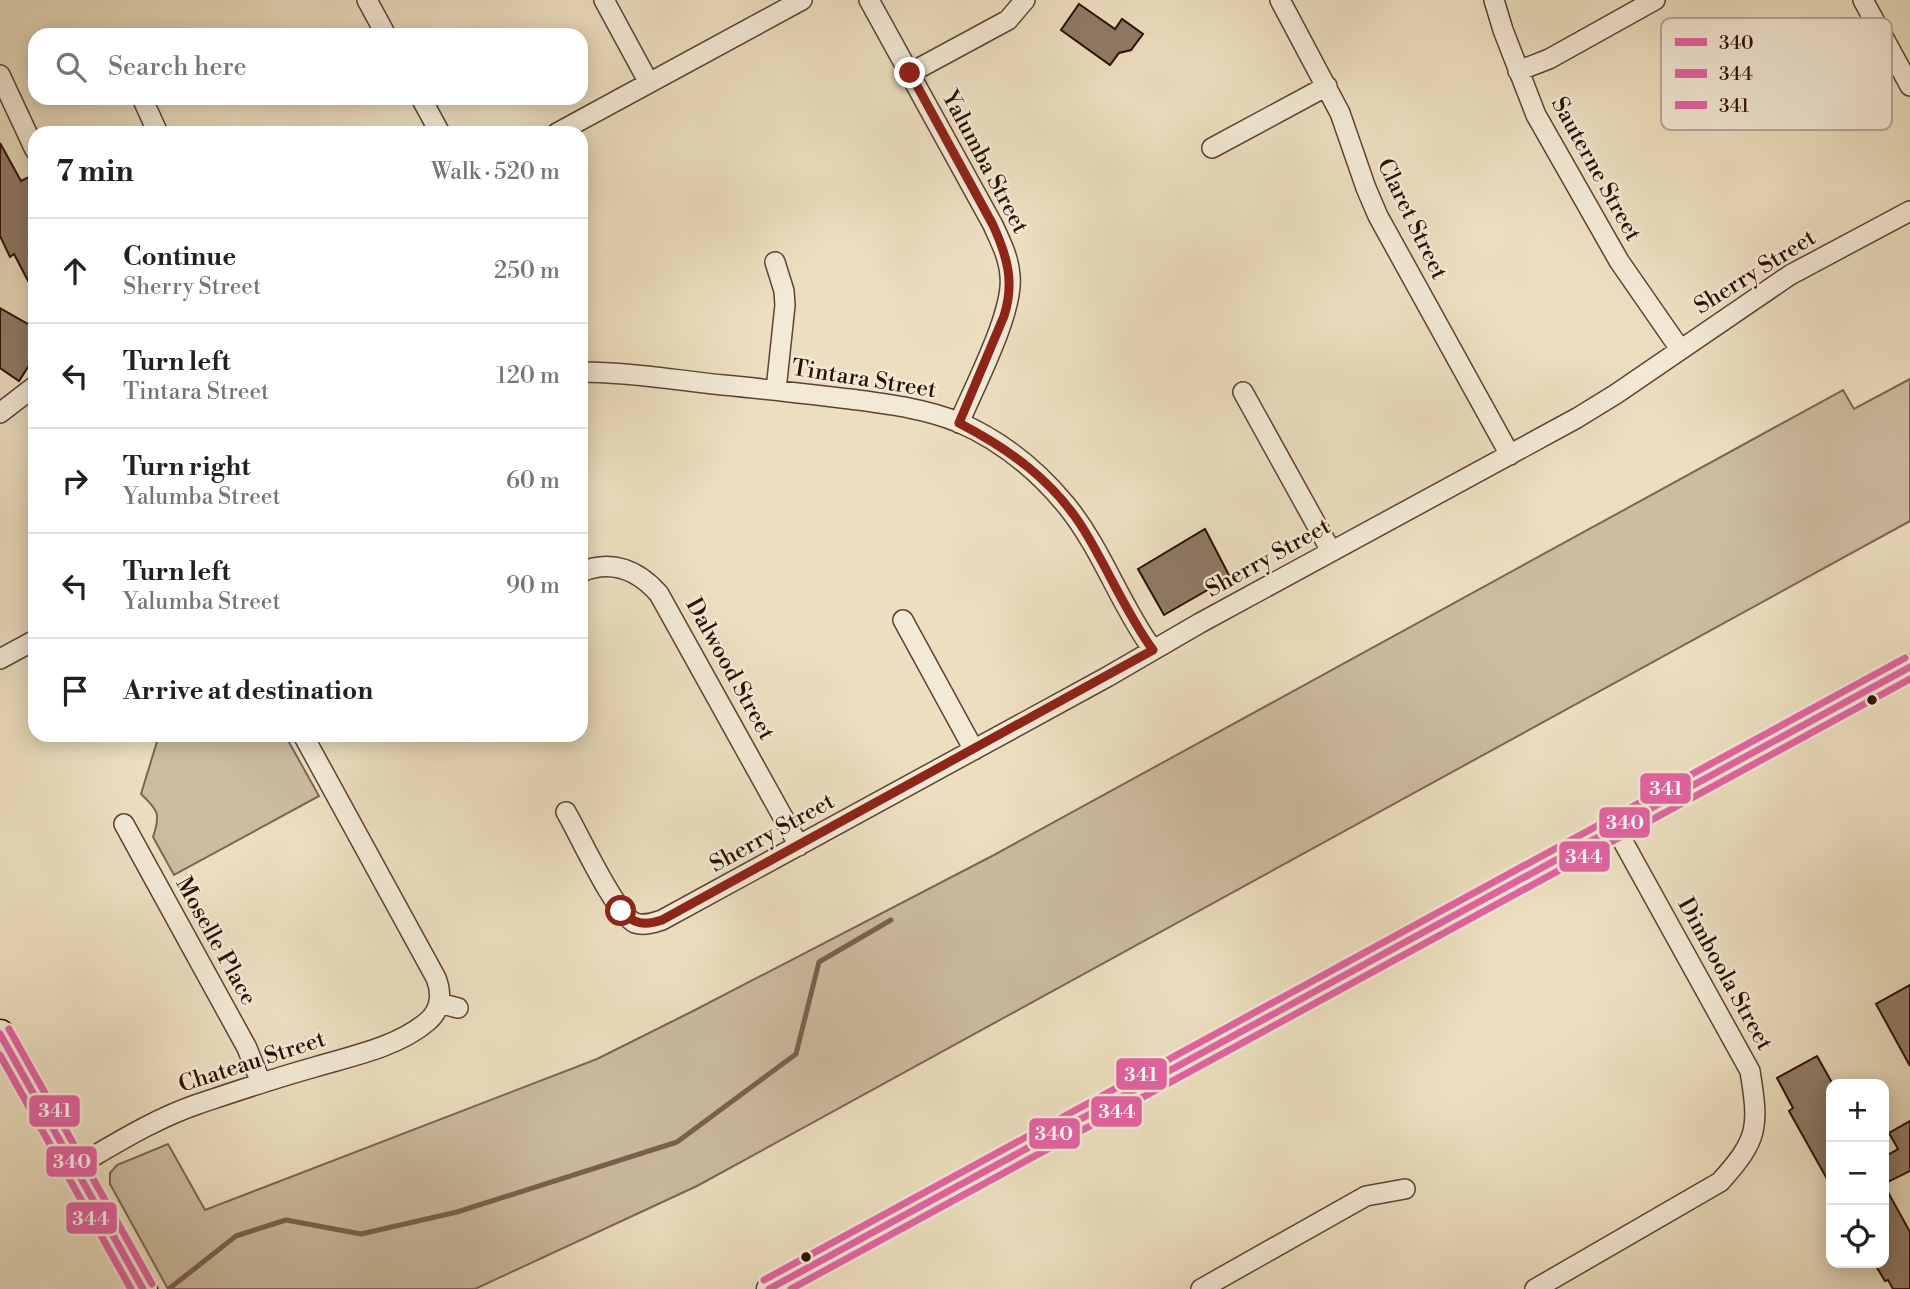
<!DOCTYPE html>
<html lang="en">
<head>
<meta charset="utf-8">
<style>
	:root { --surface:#fff; --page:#f6f6f6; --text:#202124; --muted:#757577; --line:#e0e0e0 }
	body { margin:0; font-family:"Libre Bodoni",serif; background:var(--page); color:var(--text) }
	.controls { position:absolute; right:21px; bottom:21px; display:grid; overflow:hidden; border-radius:14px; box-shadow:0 4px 18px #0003 }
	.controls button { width:63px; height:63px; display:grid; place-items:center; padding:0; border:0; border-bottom:2px solid var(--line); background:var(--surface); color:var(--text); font:35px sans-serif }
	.stop { position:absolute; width:21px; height:21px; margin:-16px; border:5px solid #8f2418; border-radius:50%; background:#fff }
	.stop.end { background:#8f2418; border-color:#fff; box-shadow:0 2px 7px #0008 }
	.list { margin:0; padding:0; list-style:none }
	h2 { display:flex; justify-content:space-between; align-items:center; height:91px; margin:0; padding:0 28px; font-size:30px }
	h2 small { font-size:23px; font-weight:400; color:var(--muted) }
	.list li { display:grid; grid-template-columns:46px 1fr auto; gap:21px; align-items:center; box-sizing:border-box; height:105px; padding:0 28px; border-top:2px solid var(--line) }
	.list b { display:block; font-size:26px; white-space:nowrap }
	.list p { margin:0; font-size:23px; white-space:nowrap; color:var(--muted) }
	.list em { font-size:23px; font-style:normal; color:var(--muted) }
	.icon { flex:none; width:38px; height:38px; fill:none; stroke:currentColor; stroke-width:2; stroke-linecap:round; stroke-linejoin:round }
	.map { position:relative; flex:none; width:1910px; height:1289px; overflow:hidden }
	.search { position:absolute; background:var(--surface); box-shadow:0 4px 18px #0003; left:28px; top:28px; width:560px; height:77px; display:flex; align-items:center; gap:18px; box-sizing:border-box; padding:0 24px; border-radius:21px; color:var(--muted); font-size:26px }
	.panel { position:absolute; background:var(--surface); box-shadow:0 4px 18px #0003; left:28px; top:126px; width:560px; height:616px; border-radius:21px }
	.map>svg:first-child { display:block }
	.green { fill:#ccbca0; stroke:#7c6652; stroke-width:2 }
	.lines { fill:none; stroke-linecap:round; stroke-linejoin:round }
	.stream { stroke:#79614e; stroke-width:5 }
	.building { fill:#907b66; stroke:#2d0f04; stroke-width:2 }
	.minor-casing { stroke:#5d4333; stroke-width:22 }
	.tertiary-casing { stroke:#5d4333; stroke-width:27 }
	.secondary-casing { stroke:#2d0f04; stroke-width:31 }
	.minor { stroke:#f3ead6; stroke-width:19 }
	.tertiary { stroke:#f3ead6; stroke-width:24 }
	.secondary { stroke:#f3ead6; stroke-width:28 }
	.bus-1-casing { stroke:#f3ead6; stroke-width:12 }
	.bus-2-casing { stroke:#f3ead6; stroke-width:12 }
	.bus-3-casing { stroke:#f3ead6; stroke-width:12 }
	.bus-1 { stroke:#e463a4; stroke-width:7 }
	.bus-2 { stroke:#e463a4; stroke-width:7 }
	.bus-3 { stroke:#e463a4; stroke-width:7 }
	.route { stroke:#8f2418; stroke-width:9 }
	.bus-dot { fill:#2d0f04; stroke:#f3ead6; stroke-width:2.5 }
	.labels { text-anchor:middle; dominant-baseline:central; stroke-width:5; stroke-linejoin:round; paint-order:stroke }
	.street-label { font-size:23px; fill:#2d0f04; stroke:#f3ead6 }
	.key { fill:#f3ead6; stroke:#b8a897; stroke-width:2 }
	.key-label { font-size:19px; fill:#2d0f04 }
	.line-badge { stroke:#f3ead6; stroke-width:2.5 }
	.badge-label { font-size:19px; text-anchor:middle; font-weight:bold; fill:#fff }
</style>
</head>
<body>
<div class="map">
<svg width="1910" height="1289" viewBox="0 0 1910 1289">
	<rect width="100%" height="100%" fill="#ecdfc0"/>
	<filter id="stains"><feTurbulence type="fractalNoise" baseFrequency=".00286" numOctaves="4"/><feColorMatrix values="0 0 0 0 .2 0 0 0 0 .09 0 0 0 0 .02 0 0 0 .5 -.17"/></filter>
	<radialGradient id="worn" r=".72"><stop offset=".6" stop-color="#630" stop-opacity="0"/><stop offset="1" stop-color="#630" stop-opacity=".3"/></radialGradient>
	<path class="green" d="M1910,379V521L697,1186L475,1289H168L110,1184V1173L117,1165L168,1144L205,1210L597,1059L695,1010L994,855L1843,390L1854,409Z
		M159,735H285L319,796L174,875L153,837C161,814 158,810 141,794Z"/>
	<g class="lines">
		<path class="stream" d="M170,1288L236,1236L286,1220L361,1234L457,1212L677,1142L796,1054L819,962L891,920"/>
	</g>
	<path class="building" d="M1079,4L1115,29L1122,19L1143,34L1131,50L1119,53L1110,65L1061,30Z
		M0,143L21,181L35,174V294L14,254L10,257L0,236Z
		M0,308L35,328V356L19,381L0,368Z
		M1205,529L1230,577L1164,615L1138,569Z
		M1910,985V1066L1876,1004Z
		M1817,1056L1831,1081V1186L1789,1111L1793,1108L1777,1078Z
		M1910,1121V1171L1884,1184V1157L1898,1149L1889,1133Z
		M1884,1185L1910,1232V1289H1893L1888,1280L1885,1281L1874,1263H1884Z"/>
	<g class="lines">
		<defs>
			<path id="minor" d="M367,0L386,35
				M604,0L649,83
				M869,0L993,225C1000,241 1009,257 1010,276C1014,312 974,387 959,423
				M1280,0L1340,113L1366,188L1378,216L1510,455
				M1494,0L1503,30L1536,115L1619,261L1680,349
				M1863,0L1910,86
				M1518,71L1549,59L1655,0
				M910,73L1008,20L1025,0
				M0,75L35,150
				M142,98L158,133
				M421,98L440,133
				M1788,100L1888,46
				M557,133L802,0
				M1212,148L1327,86
				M775,262L784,291L785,305L776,390
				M581,372C628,372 676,380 723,385C766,389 807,394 850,399C887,404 923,408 958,422C1000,440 1037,470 1066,505C1102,549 1120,605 1153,650
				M1243,392L1331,551
				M0,413L35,386
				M581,572C612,559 638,570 659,594L799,846
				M903,620L974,750
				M0,659L35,640
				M566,812C579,834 615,914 635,923C644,926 653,923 662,920L1107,677L1200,623L1577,418L1616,394L1790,275L1910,211
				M124,824L247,1048L261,1083
				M439,1003L458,1008
				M75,1167C115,1144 154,1119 198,1104C237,1091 275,1078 315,1067C352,1056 398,1047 428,1021C441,1010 442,993 436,978L303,735
				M1201,1289L1366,1196L1405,1189
				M1535,1289L1720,1182C1759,1139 1759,1127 1750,1071L1615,827"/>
			<path id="tertiary" d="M769,1289L1910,667"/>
			<path id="secondary" d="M0,1034L143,1289"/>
		</defs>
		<use href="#minor" class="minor-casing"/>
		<use href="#tertiary" class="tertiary-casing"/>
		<use href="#secondary" class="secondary-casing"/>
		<use href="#minor" class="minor"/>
		<use href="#tertiary" class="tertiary"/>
		<use href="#secondary" class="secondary"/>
		<defs>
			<path id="bus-1" d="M0,1034L143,1289
				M769,1289L1910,667"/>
			<path id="bus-2" d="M0,1055L131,1289
				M791,1289L1910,679"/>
			<path id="bus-3" d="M9,1029L152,1284
				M764,1280L1905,658"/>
		</defs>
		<use href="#bus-1" class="bus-1-casing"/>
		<use href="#bus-2" class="bus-2-casing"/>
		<use href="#bus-3" class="bus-3-casing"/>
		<use href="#bus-1" class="bus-1"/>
		<use href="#bus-2" class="bus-2"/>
		<use href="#bus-3" class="bus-3"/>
	</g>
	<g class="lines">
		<path class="route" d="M621,911C634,924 644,926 662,920L1153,650C1126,613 1108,569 1084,530C1054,481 1009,449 959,423L1004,316C1015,282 1007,256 993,225L910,73"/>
	</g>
	<g class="bus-dot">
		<circle cx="1872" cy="700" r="6"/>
		<circle cx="806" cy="1257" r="6"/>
	</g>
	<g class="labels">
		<g class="street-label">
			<text transform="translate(985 162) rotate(62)">Yalumba Street</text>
			<text transform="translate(1596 169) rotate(61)">Sauterne Street</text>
			<text transform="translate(1412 219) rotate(64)">Claret Street</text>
			<text transform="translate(1755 272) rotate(-32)">Sherry Street</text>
			<text transform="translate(864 379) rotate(9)">Tintara Street</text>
			<text transform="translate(1268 558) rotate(-29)">Sherry Street</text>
			<text transform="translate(730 669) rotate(61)">Dalwood Street</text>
			<text transform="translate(772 833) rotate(-29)">Sherry Street</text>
			<text transform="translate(216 941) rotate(61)">Moselle Place</text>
			<text transform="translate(1725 974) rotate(61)">Dimboola Street</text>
			<text transform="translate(252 1062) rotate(-18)">Chateau Street</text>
		</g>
	</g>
	<rect x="1661" y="18" width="231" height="112" rx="10" class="key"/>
	<rect x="1675" y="38" width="32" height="8" fill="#e463a4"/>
	<rect x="1675" y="69" width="32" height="9" fill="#e463a4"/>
	<rect x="1675" y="101" width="32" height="8" fill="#e463a4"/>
	<g class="key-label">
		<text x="1719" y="49">340</text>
		<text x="1719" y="80">344</text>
		<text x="1719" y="112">341</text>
	</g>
	<g class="line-badge">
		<rect x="1639" y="772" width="53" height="33" rx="7" fill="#e463a4"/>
		<rect x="1598" y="806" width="53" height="33" rx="7" fill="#e463a4"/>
		<rect x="1558" y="840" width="53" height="33" rx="7" fill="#e463a4"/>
		<rect x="1115" y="1057" width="53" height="34" rx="7" fill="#e463a4"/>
		<rect x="28" y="1094" width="53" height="34" rx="7" fill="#e463a4"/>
		<rect x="1090" y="1095" width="53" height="33" rx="7" fill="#e463a4"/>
		<rect x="1028" y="1117" width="53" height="33" rx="7" fill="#e463a4"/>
		<rect x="45" y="1145" width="53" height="33" rx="7" fill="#e463a4"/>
		<rect x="65" y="1201" width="53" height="34" rx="7" fill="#e463a4"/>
	</g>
	<g class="badge-label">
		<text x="1666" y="795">341</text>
		<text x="1625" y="829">340</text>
		<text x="1584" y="863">344</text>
		<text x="1141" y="1081">341</text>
		<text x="55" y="1117">341</text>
		<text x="1117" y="1118">344</text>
		<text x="1054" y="1140">340</text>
		<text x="72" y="1168">340</text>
		<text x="91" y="1225">344</text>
	</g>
	<rect width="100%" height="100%" filter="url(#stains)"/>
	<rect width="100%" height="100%" fill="url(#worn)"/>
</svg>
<div class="controls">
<button>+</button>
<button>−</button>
<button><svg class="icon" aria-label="locate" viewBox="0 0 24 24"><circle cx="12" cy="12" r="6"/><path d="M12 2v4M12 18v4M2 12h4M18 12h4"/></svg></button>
</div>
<div class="stop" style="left:621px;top:911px"></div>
<div class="stop end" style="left:910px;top:73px"></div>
<div class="search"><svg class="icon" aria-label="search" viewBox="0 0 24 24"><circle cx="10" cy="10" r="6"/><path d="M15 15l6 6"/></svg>Search here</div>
<section class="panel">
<h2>7 min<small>Walk · 520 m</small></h2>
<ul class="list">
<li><svg class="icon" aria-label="ahead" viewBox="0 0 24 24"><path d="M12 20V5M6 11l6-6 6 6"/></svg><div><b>Continue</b><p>Sherry Street</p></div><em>250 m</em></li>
<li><svg class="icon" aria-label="left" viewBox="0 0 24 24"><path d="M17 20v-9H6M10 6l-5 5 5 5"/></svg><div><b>Turn left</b><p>Tintara Street</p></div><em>120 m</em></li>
<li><svg class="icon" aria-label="right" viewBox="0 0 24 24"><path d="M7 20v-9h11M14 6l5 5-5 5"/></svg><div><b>Turn right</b><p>Yalumba Street</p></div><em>60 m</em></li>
<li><svg class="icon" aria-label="left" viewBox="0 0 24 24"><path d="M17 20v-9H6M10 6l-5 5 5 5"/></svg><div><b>Turn left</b><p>Yalumba Street</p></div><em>90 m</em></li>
<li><svg class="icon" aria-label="arrive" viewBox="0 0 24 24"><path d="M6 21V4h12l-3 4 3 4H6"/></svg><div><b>Arrive at destination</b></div></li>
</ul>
</section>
</div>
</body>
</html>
